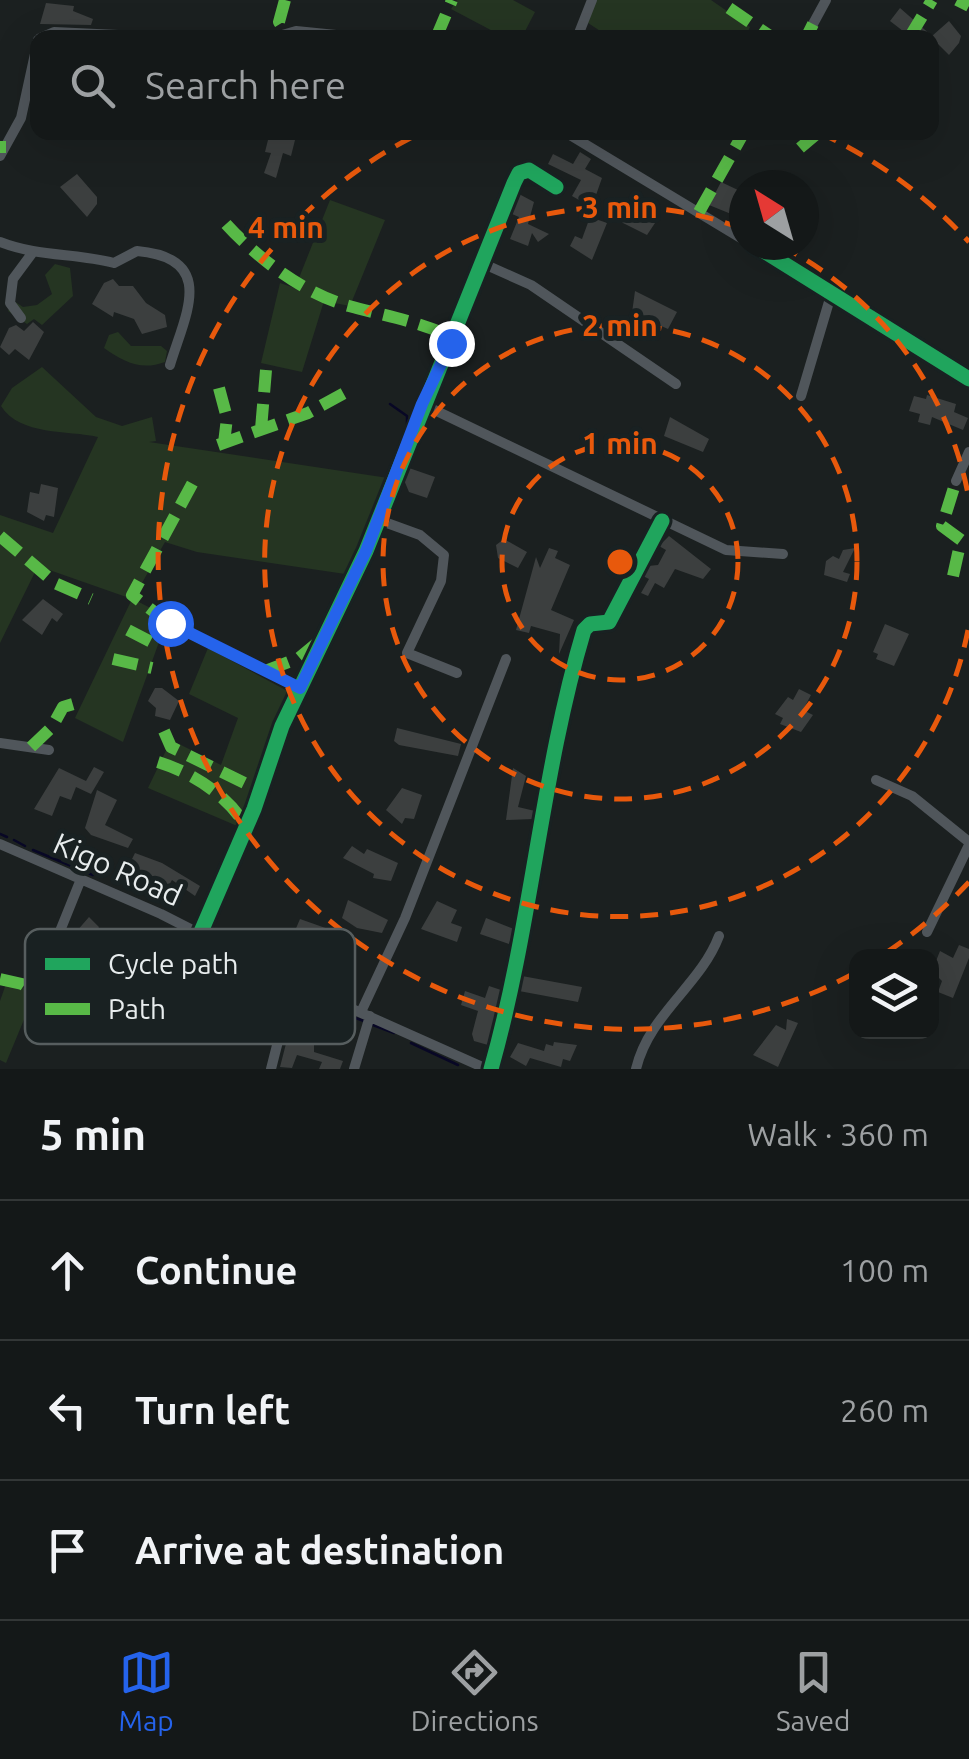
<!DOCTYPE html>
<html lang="en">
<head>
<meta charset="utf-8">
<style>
	:root { --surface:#141818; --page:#1d2121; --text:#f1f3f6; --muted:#9da0a2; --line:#333737; --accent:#2563eb }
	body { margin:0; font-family:Ubuntu,sans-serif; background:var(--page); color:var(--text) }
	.controls { position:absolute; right:30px; bottom:30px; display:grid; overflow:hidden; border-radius:20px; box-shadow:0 10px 40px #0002 }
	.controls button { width:90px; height:90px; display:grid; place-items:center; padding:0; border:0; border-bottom:2px solid var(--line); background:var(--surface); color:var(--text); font:50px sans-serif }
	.compass { position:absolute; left:729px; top:170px; width:90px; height:90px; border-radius:50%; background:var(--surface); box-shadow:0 10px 40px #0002; rotate:323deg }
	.stop { position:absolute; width:30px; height:30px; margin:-22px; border:8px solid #2563eb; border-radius:50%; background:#fff }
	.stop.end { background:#2563eb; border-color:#fff; box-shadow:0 2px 10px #0008 }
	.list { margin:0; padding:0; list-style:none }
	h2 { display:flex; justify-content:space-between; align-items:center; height:130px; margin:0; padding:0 40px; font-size:42px }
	h2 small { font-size:32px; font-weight:400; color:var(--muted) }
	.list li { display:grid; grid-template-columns:65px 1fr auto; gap:30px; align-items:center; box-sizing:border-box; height:140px; padding:0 40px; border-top:2px solid var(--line) }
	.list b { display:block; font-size:38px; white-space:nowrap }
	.list em { font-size:32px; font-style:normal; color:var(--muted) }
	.icon { flex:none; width:55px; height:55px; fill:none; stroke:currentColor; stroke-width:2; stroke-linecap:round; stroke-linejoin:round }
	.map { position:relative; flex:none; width:969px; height:1069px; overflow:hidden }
	.search { position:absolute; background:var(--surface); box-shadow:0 10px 40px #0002; left:30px; right:30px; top:30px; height:110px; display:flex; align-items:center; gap:25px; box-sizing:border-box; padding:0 35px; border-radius:20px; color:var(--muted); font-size:38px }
	.sheet { height:550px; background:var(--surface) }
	nav { display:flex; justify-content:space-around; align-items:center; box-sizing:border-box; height:140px; border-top:2px solid var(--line); background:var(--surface); font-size:28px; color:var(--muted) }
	nav a { display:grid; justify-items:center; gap:5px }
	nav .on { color:var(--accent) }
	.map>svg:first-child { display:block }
	.green { fill:#253522 }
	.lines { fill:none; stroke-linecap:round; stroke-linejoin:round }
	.stream { stroke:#080725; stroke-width:2.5 }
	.building { fill:#3c3f3f }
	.minor { stroke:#50565b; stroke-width:10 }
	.quiet { stroke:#58b947; stroke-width:12; stroke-dasharray:25 12; stroke-linecap:butt }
	.cycleway-casing { stroke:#192122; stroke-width:21 }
	.cycleway { stroke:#20a55d; stroke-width:15 }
	.route { stroke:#2563eb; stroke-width:12 }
	.ring { fill:none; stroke:#e8590c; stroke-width:5; stroke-dasharray:18 12 }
	.labels { text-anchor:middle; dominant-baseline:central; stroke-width:10; stroke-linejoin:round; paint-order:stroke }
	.street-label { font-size:30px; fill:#e7eced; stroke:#192122 }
	.key { fill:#192122; stroke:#575e5f; stroke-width:2.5 }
	.key-label { font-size:28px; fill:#e7eced }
	.centre { fill:#e8590c; stroke:#192122; stroke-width:5 }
	.ring-label { font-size:30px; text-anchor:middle; font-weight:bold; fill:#e8590c; stroke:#192122; stroke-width:10; stroke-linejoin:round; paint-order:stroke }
</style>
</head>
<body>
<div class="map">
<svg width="969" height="1069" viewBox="0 0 969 1069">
	<rect width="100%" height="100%" fill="#1b2020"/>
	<path class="green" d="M457,0H513L535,12L522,37H504L451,9Z
		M595,0H711L750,27L745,37L611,38L588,23Z
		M330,200L385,220L350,306L324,301L302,372L261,363L280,283L295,288Z
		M55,264L70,268L73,296L42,325L34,319L27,324L8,311L14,301L23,307L37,305L52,294L45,275Z
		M118,332L131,346H161L167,351L165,362C141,371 124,362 104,348L109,335Z
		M42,367L96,417L122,426L152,417L156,441L149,442L388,478L352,575L197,552L165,542L133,599L168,617L123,742L75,718L132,599L38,566L0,643V515L53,533L98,437C68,430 20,436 1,406L12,388Z
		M208,648L293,694L242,828L148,788L171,740L221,765L238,718L189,694Z
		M7,981L35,993L6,1063L0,1060V1001Z"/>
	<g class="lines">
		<path class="stream" d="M388,473L407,427V416L390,404
			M0,834L7,837
			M14,840L25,846
			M33,850L93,875
			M196,937L277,981
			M296,991L333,1008
			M339,1012L364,1021
			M373,1025L394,1033
			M411,1043L458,1065"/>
	</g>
	<path class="building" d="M46,3L74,6L73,11L93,19L91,25L40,24Z
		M900,8L932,36L949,21L961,36L959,43L949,55L932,38H912L890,21Z
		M270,132L295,140L291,156L283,153L276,178L264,173L271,153L265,152Z
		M580,152L591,159L585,169L602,178L596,195L586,204L572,196L581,180L548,164L553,154L573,164Z
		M77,174L97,197V204L87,217L60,187Z
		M721,182L738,190L732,200L742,208L736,216L709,205Z
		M519,194L534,202L528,224L549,234L538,242L532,233L528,246L510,239L519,217L512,214Z
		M622,207L633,214L640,210L647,212L648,219L655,223L647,235L615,219Z
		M590,217L607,223L592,260L570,246L575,236L582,239Z
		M113,279L119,286H133L146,303L165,315L167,327L142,334L134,319L114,312L113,317L92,304L104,283Z
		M635,291L677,312L668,329L632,313Z
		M33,322L44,332L29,360L15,349L9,355L0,347L9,328L16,325L24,331Z
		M927,395L956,404L954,412L968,418L963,430L932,417L930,425L918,422L920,414L909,411L914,396L926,399Z
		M670,417L709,439L703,452L664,436Z
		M409,468L435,477L427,498L409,492L404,480Z
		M41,484L58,488L54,517L46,515L44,521L27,512L30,492L39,494Z
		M669,536L711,569L703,579L675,569L664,588L655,583L648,596L641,593L649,579L643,576L648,566L658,565L666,550L659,546Z
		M504,539L527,552L518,568L498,558L496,545Z
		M549,548L558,551L555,558L570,565L551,610L574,620L559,654L560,634L531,626L529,633L516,630L536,557L540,568Z
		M855,548L843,572L850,574L847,582L824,575L826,561L833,556L839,559L843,550Z
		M43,599L63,614L57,622L52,618L42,635L22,620Z
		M885,624L909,634L894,666L876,659L878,654L873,652Z
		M155,688H162L179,701L170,720L155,716L156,708L148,701Z
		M799,689L811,695L803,710L813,715L801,732L780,724L783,718L775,714L788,697L793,700Z
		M397,728L461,744L458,756L399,745L394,741Z
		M94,767L104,772L91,794L76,787L71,800L60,796L52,816L34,809L59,768L86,781Z
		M513,768L526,776L518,807L535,811L533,819L506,820Z
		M402,788L422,795L414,819L405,818L402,824L386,810Z
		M97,790L117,800L105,825L133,839L128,848L91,835L85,828Z
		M352,846L364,854L367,849L398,863L391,881L373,878L374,874L343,858Z
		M135,853L162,863L200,886L195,896L172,880L165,892L150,883L154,877L129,865Z
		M348,900L388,920L382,933L357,928L342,918Z
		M437,901L457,910L451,923L462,927L457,942L421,929Z
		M89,917L99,927L96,933L122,940L118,951L76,932Z
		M486,918L514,929L509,944L480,934Z
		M300,919L334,931L327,945L294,933Z
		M959,945L969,949V958L953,998L938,992L942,981L932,971L940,951L953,958Z
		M522,976L582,987L578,1002L519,991Z
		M489,986L501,990L488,1045L474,1041L472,1034L478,1011L461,1005L465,991L485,998Z
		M304,1012L314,1016L305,1039L314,1042V1052L343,1061L340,1069H319L322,1062L297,1055L292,1068L280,1067L289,1032L295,1034Z
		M787,1019L798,1023L778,1067L753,1055L776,1025L786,1030Z
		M554,1042L577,1045L570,1061L563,1059L561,1067L530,1058L526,1066L510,1057L518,1043L544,1051L546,1044L553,1046Z"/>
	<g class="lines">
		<path class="minor" d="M813,24L826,0
			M40,38L54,32L182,38
			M272,38L296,31L366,38
			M577,38L592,0
			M565,132L744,240
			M0,156L21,118L38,40
			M0,242C38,257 75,253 114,263L137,251C218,258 185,315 170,365
			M754,245L969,379
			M484,264L531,285L676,384
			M21,318L10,303L13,279L33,252
			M801,396L831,295
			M422,404L726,550L783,554
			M956,481L969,452
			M376,519L420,535L444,555L441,581L407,653L457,673
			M169,623L299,688
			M0,743L49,750
			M876,780L912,796L969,842
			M0,844L161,914L312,991L487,1069
			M927,932L969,845
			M200,934L254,809L282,726L366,551L514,183L519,173L529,170L556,187
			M35,993L81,879
			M361,1012L405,918L506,659
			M271,1069L293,982
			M354,1069L370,1016
			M491,1069C532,925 541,774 584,630L590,624L609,622L662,521
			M636,1069C649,1014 700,986 719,936"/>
		<path class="quiet" d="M285,0L279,22L286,33
			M957,0L969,6
			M729,8L773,38
			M436,38L452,0
			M806,38L813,24
			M909,38L932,0
			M0,147H6
			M800,148L819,132
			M699,212L744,132
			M226,224C256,257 304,294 349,306C386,316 418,321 454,338
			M219,388L227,418L224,443
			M261,429L266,370
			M218,445L308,413L350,390
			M0,536L55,583L91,599
			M953,576L961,540L942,526L956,481
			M169,623L132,595L197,475
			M128,630L159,646
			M113,659L152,668
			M265,671L299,658L317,643
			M164,731L171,747L261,791
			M31,747L52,727L63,707L80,702
			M158,762C193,773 227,795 246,826
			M0,979L22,984L35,993"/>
		<defs>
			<path id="cycleway" d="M754,245L969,379
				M200,934L254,809L282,726L366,551L514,183L519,173L529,170L556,187
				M491,1069C532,925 541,774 584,630L590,624L609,622L662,521"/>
		</defs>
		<use href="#cycleway" class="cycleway-casing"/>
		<use href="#cycleway" class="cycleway"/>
	</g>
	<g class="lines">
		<path class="route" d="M170,623L300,688L366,551L422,404L451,343"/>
	</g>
	<g class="ring">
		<circle cx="620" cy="562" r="118"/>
		<circle cx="620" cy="562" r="237"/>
		<path d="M968 630A355 355 0 1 1 741 228M781 246A355 355 0 0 1 968 494"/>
		<path d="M969 882A473 473 0 0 1 881 956M853 974A473 473 0 1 1 420 133M820 133A473 473 0 0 1 969 242"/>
	</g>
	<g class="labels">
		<g class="street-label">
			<text transform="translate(118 869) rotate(24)">Kigo Road</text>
		</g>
	</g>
	<rect x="25" y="929" width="330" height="115" rx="15" class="key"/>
	<rect x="45" y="958" width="45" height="12" fill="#20a55d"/>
	<rect x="45" y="1003" width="45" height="12" fill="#58b947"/>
	<g class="key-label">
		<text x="108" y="974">Cycle path</text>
		<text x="108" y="1019">Path</text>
	</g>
	<circle cx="620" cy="562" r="15" class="centre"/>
	<g class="ring-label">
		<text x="620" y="218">3 min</text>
		<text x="286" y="238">4 min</text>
		<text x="620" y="336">2 min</text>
		<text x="620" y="454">1 min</text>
	</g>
</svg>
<div class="controls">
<button><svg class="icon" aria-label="layers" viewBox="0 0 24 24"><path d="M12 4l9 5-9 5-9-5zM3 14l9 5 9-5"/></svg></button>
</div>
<svg class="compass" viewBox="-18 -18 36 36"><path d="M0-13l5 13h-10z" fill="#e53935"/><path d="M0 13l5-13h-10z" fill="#9da0a2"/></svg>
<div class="stop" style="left:170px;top:623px"></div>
<div class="stop end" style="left:451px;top:343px"></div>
<div class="search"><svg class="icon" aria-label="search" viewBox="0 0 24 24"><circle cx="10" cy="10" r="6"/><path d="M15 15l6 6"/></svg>Search here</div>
</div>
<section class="sheet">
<h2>5 min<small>Walk · 360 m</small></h2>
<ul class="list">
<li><svg class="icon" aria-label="ahead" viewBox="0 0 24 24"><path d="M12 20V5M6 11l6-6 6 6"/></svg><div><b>Continue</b></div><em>100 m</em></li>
<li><svg class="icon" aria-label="left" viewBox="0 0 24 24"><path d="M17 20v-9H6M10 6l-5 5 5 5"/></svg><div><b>Turn left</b></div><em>260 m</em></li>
<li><svg class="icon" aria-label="arrive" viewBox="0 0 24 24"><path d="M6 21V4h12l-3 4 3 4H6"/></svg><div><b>Arrive at destination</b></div></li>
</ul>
</section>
<nav>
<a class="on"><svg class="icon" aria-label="map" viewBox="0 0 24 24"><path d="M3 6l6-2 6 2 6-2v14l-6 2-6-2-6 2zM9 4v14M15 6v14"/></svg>Map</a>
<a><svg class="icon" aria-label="directions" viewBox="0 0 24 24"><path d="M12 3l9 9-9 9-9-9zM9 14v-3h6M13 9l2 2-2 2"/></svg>Directions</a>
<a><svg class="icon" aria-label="saved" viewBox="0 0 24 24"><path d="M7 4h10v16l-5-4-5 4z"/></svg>Saved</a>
</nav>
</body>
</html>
